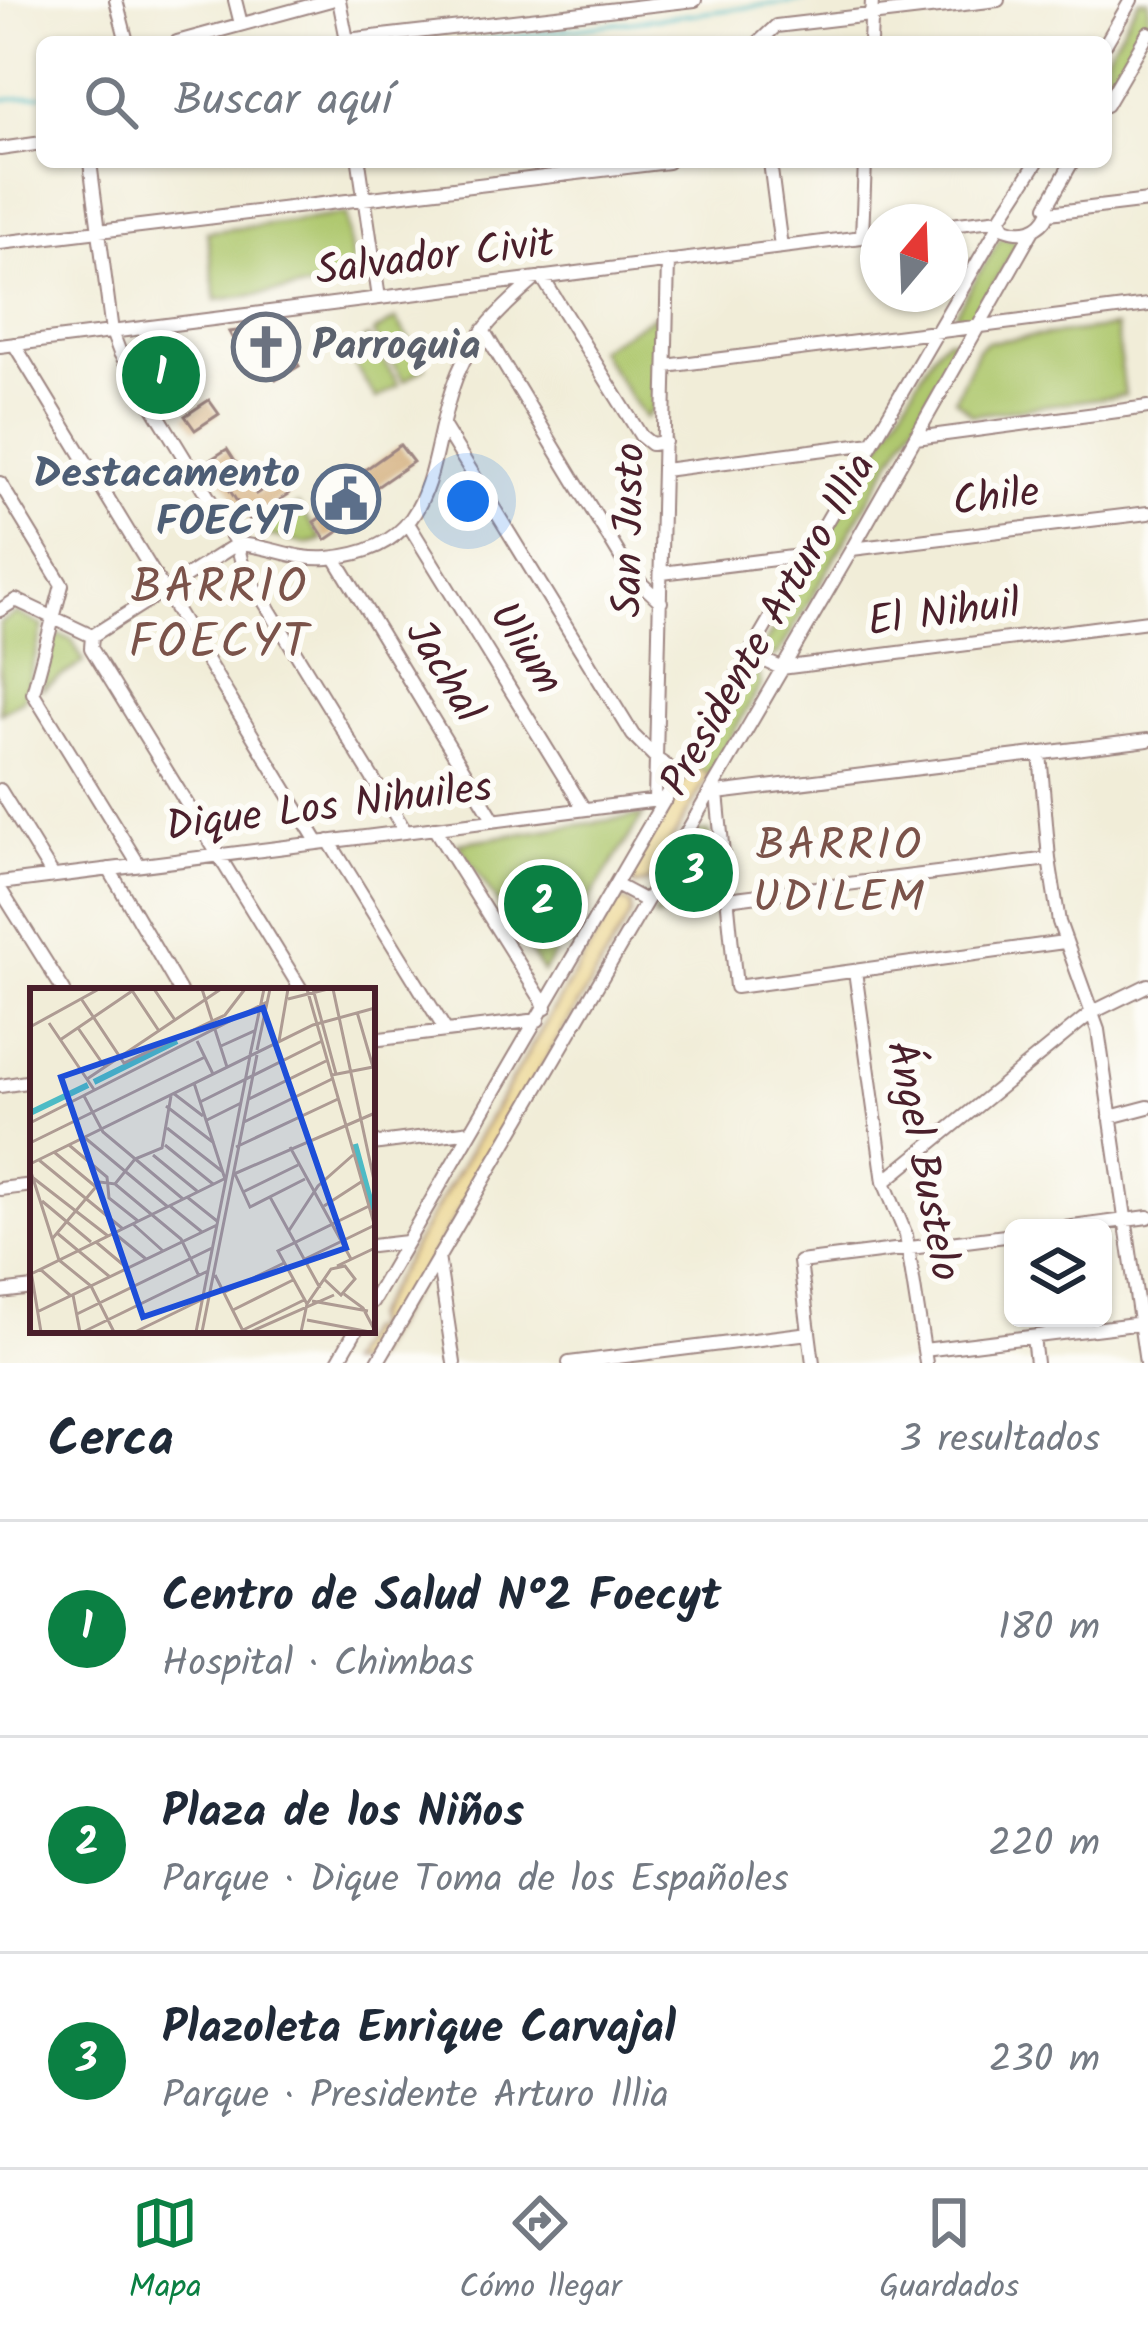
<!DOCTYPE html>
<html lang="es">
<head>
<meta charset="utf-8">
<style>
	:root { --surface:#fff; --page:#f2f2f3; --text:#1f2937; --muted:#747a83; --line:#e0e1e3; --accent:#0b8043 }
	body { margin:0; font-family:Kalam,sans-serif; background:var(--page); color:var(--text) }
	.controls { position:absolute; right:36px; bottom:36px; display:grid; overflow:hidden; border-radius:18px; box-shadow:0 3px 9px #0004 }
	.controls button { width:108px; height:108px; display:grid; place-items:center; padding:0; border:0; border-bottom:3px solid var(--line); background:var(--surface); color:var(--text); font:60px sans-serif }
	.compass { position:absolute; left:860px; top:204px; width:108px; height:108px; border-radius:50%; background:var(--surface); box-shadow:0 3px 9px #0004; rotate:19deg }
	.you { position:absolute; left:468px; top:501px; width:42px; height:42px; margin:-30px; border:9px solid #fff; border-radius:50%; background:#1a73e8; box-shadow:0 0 0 18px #1a73e833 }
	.badge { display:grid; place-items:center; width:78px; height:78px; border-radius:50%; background:var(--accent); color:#fff; font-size:39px; font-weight:700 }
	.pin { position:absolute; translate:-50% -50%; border:6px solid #fff; box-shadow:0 3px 12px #0006 }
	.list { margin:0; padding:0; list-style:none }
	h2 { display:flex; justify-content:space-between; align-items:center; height:156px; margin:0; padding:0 48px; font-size:51px }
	h2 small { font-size:39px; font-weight:400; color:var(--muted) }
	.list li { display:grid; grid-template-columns:78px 1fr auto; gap:36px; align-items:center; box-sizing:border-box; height:216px; padding:0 48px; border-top:3px solid var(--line) }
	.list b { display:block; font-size:45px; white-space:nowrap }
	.list p { margin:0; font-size:39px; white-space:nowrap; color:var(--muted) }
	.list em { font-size:39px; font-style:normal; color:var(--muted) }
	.icon { flex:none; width:66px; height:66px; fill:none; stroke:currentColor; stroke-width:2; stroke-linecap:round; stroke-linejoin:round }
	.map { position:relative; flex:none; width:1148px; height:1363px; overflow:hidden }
	.search { position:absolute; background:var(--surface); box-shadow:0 3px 9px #0004; left:36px; right:36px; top:36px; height:132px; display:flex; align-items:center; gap:30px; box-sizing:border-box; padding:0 42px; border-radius:18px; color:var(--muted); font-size:45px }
	.sheet { height:804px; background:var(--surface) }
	nav { display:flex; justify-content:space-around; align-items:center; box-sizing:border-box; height:168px; border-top:3px solid var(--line); background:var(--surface); font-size:33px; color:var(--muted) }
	nav a { display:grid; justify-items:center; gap:6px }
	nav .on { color:var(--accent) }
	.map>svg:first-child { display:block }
	.green { fill:#afc86e; stroke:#7c744c; stroke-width:3 }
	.sand { fill:#eeda9e; stroke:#9c7c64; stroke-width:3 }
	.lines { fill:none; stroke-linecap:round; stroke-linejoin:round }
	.stream { stroke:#4dbbc5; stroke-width:3 }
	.building { fill:#d6b384 }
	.minor-casing { stroke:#9e8682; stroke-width:16 }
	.minor { stroke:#fff; stroke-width:12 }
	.labels { text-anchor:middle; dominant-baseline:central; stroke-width:12; stroke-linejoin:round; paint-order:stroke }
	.street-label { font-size:42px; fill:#4a1f2b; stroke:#fdfcf7 }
	.worship-label { font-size:42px; font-weight:bold; fill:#5b616d; stroke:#fdfcf7; text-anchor:start }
	.service-label { font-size:42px; font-weight:bold; fill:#4e5e75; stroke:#fdfcf7; text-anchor:end }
	.neighbourhood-label { font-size:45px; letter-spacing:3px; fill:#7b534a; stroke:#fdfcf7 }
	.quarter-label { font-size:48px; letter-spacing:3px; fill:#7b534a; stroke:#fdfcf7 }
	.inset-river { fill:none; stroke:#4dbbc5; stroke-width:6 }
	.inset-road { fill:none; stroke:#ae9b93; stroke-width:3 }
	.view { fill:#1d4ed8; fill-opacity:0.15; stroke:#1d4ed8; stroke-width:6 }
	.inset-edge { fill:none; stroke:#4a1f2b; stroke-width:6 }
</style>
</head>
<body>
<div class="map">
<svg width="1148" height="1363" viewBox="0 0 1148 1363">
	<rect width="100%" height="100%" fill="#fdfcf7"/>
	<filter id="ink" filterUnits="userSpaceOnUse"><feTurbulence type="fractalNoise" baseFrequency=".00833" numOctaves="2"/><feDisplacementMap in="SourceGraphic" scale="24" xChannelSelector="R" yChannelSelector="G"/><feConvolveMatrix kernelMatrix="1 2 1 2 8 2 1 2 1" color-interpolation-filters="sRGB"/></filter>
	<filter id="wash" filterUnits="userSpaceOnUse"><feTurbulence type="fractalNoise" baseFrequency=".004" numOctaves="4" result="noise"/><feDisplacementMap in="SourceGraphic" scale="48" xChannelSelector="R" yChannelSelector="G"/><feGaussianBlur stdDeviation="2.7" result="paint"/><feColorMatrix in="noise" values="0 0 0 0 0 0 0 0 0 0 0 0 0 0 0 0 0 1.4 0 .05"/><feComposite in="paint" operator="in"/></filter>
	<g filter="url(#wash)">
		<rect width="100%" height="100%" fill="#f1edd8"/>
		<path class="green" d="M1139,0H1148V17L1106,89V56Z
			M346,214L355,282L216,300L207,232Z
			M1001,237L1019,242L975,316L971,321L960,320L956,312Z
			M656,315L654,407L645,419L598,349Z
			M396,319L426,367L404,381L373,333Z
			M1116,327L1125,395L972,415L955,399L978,349L986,342Z
			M368,337L399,385L376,399L346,351Z
			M947,339L958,340L959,345L778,655L770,657L763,647L938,346Z
			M298,505L322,540L306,544L255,532Z
			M17,613L43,626L24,699L0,713V623Z
			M60,635L72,640L84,662L42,689L55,637Z
			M751,672L759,675L761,685L709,775L692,765L743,676Z
			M643,815L543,972L458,843Z
			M697,832H709L715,913L654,917Z"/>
		<path class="sand" d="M692,765L709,775L648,882L635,886L629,874Z
			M618,900L631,904V914L370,1363H346L365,1330H372V1317Z"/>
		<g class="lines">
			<path class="stream" d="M468,42L806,0
				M0,100L42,95"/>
		</g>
		<g id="blocks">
			<path class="building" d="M265,327L276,346L283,341L299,366L276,380L260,356L247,364L229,332L245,330L254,345L261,340L254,328Z
				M158,343L191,392L175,403L142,354Z
				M209,400L219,414L195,430L185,416Z
				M400,445L413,462L368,493L356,476Z
				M227,449L256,494L280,479L289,494L249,520L210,460Z
				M344,481L356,498L340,509L328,492Z
				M336,507L348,525L326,540L314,522Z"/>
		</g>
	</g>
	<g filter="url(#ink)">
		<use href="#blocks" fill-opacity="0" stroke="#9e8682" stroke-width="3"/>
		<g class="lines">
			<defs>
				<path id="minor" d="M116,0L127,42
					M235,0L241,24
					M339,0L347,40L695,0
					M177,42L331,0
					M759,42L776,26L998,0
					M870,42L872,0
					M1106,43L1131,0
					M1106,105L1148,33
					M0,149L42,143
					M90,162L112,332L120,353L237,544L243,567L405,831
					M359,162L379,298
					M770,162L781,247
					M1047,206L1072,162
					M1049,213L1148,201
					M1000,219L1037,162
					M1000,220L1005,228C1023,235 1041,231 1049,213
					M950,225L1000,219
					M862,237L865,162
					M0,243L668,162
					M542,277L641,436L651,444L665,442
					M483,330L631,574L661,602
					M14,344L318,843
					M0,346L878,235
					M666,366L1148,305
					M444,427L633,735L658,760L680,775
					M916,438L1148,407
					M664,470L872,443
					M0,483L62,585L33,693L139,865
					M409,525L584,809
					M852,549L1148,513
					M335,558L494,820
					M662,573L808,555
					M0,610L16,600L92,636L237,544C268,545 296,561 328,558C447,548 424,454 458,373C474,334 502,308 533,281
					M92,636L91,648L302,991
					M750,654L781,668L1148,621
					M1040,753L1049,859L1059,922L1098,1030L1146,1363
					M0,790L53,876
					M717,793L736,987L1064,942
					M709,794L1148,740
					M655,800L668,261
					M434,828L546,1007
					M329,841L446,1031
					M109,869L180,991
					M0,883L666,799
					M616,885L646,901
					M0,889L64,991
					M727,899L1049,859
					M855,971L884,1182L906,1235L926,1363
					M372,1040L538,1020
					M0,1086L33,1081
					M1110,1117L1148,1107
					M372,1144L471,1131
					M884,1182L1091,1013L1148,985
					M0,1189L33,1185
					M1065,1228L1148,1217
					M372,1246L406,1242
					M438,1257L454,1363
					M0,1292L33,1288
					M372,1302L1001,222
					M1033,1337L1036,1363
					M924,1350L1143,1323
					M337,1363L356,1330
					M377,1363L852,549L1033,230
					M569,1363L809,1333
					M813,1363L800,1262L1013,1235"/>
			</defs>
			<use href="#minor" class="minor-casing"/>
			<use href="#minor" class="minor"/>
		</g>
	</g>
	<defs>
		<symbol id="church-ring" viewBox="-11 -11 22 22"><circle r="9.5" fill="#fdfcf7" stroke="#6b7280" stroke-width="1.5"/><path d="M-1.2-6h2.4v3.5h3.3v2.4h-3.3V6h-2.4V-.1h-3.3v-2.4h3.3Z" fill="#6b7280"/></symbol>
		<symbol id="civic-ring" viewBox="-11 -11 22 22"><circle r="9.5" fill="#fdfcf7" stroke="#5c6f8a" stroke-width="1.5"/><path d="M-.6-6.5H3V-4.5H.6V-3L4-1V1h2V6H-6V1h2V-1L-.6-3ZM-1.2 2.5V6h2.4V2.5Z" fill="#5c6f8a"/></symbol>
	</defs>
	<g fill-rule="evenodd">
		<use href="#church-ring" x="228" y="309" width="76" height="76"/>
		<use href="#civic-ring" x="308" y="461" width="76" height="76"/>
	</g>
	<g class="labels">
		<g class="street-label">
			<text transform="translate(435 258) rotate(-7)">Salvador Civit</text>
			<text transform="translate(996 498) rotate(-7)">Chile</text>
			<text transform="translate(630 530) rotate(-89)">San Justo</text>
			<text transform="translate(944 614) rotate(-7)">El Nihuil</text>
			<text transform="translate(769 625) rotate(-60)">Presidente Arturo Illia</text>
			<text transform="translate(525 649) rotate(58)">Ulium</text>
			<text transform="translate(443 672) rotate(59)">Jachal</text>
			<text transform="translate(329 808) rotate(-7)">Dique Los Nihuiles</text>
			<text transform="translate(922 1161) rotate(79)">Ángel Bustelo</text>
		</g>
		<g class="worship-label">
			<text x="312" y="347">Parroquia</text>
		</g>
		<g class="service-label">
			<text x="300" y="475">Destacamento<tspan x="300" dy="48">FOECYT</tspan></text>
		</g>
		<g class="neighbourhood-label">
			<text x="840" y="847">BARRIO<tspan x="840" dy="52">UDILEM</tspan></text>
		</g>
		<g class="quarter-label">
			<text x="220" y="589">BARRIO<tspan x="220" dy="55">FOECYT</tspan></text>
		</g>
	</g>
	<g transform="translate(30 988)">
		<rect width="345" height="345" fill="#f1edd8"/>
		<path class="inset-river" d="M64,94L147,53M0,125L58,97M325,156L343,222"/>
		<path class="inset-road" d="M124,1L145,32M172,1L197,79M277,1L345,239M283,1L306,86M303,1L345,197M103,4L129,43M258,11L298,1M52,12L94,75L195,27L215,1M19,35L65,103M0,39L69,1M48,40L75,79M30,52L105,1M167,53L183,86M249,53L258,1M191,58L226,42M227,62L240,1M220,67L234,1M302,87L343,79L327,24M57,91L191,1M164,95L195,191M143,105L173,128M54,108L73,144L153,211M219,111L296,73M170,114L292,53M136,118L184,155M177,132L211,115M214,134L302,91M0,135L237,14M137,140L193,184M54,149L138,219M0,155L175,69M39,157L77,189L79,210L108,233M135,157L183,196M206,159L308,111M260,159L321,271M24,164L66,199M123,167L167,203M9,172L93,241M0,176L283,37L345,20M0,181L29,272L61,298L84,344M204,186L345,125M205,186L220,219L275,191M2,189L78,248M85,196L151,251L169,288M213,204L268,177M157,209L187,233M240,209L290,300M12,213L61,254M140,218L172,244M294,218L331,194M103,236L133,263M258,244L288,198L323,167M27,245L80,289M84,245L116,271M22,251L70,194L85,196L105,171L132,160L141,108M66,254L97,280M275,271L345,237M0,277L11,344M307,278L345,260M10,281L41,308M1,286L196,190M185,287L213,343M195,304L254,275M314,306L333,320L345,343M43,307L50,344M282,313L338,323M277,316L248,263L339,218M203,322L263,292M7,324L187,237M47,326L182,260M277,332L340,344M53,344L178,283M105,344L171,312M166,344L220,68M172,344L227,67M209,344L276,311M220,344L304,307M271,344L277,316L301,281L315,278L325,291L311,307L295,292"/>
		<path class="view" d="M233,20L316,260L113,329L31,89Z"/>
		<rect width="345" height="345" class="inset-edge"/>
	</g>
</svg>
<div class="controls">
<button><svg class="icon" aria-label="layers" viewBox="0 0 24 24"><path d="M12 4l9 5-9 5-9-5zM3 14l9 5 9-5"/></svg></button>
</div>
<svg class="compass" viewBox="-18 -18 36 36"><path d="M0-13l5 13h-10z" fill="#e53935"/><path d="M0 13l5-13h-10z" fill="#747a83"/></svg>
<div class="you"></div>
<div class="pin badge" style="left:161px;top:375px">1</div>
<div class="pin badge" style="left:543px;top:904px">2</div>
<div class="pin badge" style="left:694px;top:873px">3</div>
<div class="search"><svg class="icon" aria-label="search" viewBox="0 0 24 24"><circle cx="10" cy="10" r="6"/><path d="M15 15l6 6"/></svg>Buscar aquí</div>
</div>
<section class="sheet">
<h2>Cerca<small>3 resultados</small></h2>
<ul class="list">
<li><span class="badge">1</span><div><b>Centro de Salud N°2 Foecyt</b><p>Hospital · Chimbas</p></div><em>180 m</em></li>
<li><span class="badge">2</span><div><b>Plaza de los Niños</b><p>Parque · Dique Toma de los Españoles</p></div><em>220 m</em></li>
<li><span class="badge">3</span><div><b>Plazoleta Enrique Carvajal</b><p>Parque · Presidente Arturo Illia</p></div><em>230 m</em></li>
</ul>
</section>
<nav>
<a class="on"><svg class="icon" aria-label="map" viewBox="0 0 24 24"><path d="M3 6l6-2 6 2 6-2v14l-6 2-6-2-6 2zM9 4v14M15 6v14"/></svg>Mapa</a>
<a><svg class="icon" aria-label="directions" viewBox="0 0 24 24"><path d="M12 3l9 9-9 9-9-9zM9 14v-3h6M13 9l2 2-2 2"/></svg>Cómo llegar</a>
<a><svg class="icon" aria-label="saved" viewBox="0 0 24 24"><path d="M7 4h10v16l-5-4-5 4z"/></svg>Guardados</a>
</nav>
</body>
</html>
